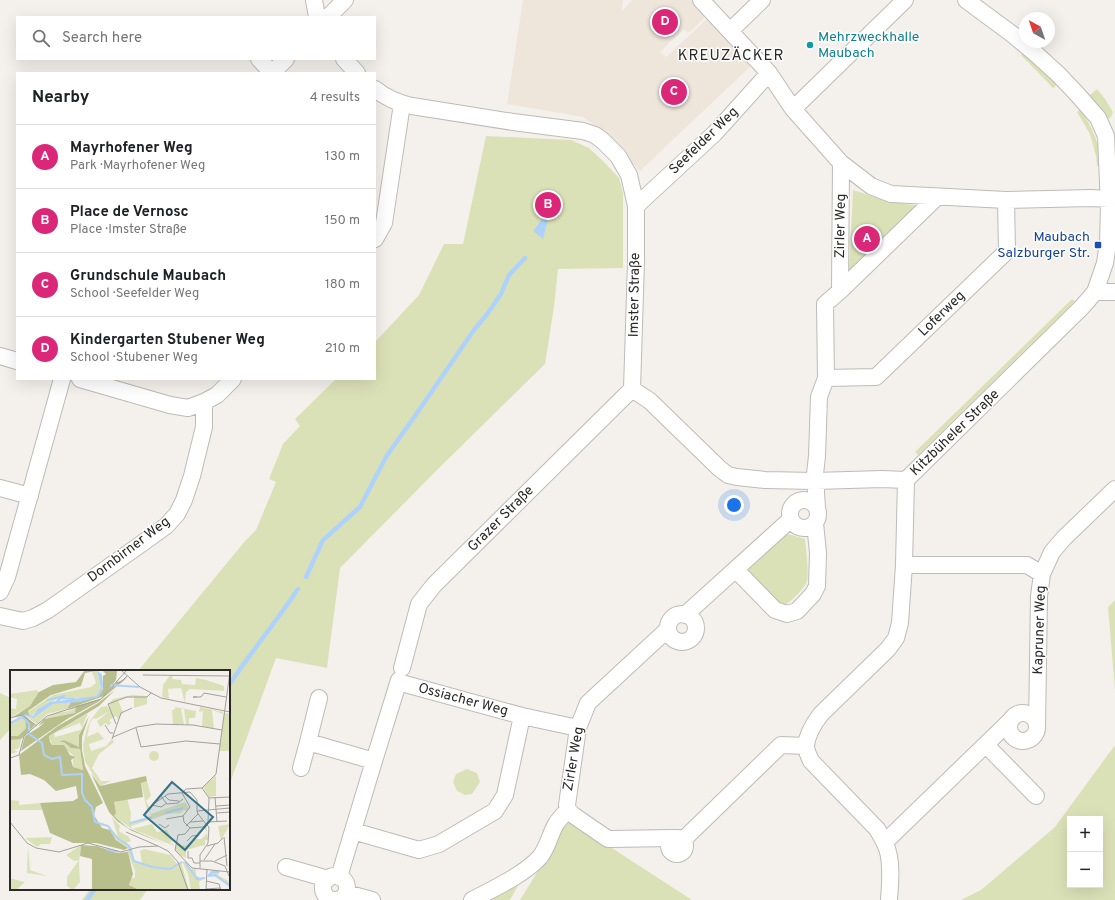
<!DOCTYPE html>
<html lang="en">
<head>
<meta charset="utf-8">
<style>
	:root { --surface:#fff; --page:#f6f6f6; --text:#202124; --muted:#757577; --line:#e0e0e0; --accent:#db2777 }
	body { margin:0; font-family:Overpass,sans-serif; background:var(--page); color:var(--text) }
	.controls { position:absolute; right:12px; bottom:12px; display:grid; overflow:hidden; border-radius:0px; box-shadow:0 4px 16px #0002 }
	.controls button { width:36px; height:36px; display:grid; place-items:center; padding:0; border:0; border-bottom:1px solid var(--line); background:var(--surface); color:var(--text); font:20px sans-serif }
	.compass { position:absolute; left:1019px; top:12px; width:36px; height:36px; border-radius:50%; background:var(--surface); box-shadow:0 4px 16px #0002; rotate:320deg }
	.you { position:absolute; left:734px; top:505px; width:14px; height:14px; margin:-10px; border:3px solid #fff; border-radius:50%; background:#1a73e8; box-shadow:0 0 0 6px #1a73e833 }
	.badge { display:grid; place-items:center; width:26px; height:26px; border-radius:50%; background:var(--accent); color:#fff; font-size:13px; font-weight:700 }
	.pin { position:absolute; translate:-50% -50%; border:2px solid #fff; box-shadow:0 1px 4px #0006 }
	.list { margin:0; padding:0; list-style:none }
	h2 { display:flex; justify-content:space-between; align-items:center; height:52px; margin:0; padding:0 16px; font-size:17px }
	h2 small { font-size:13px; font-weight:400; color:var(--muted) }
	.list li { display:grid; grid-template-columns:26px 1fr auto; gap:12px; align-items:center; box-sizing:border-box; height:64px; padding:0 16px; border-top:1px solid var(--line) }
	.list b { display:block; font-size:15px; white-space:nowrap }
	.list p { margin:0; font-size:13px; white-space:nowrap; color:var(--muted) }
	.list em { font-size:13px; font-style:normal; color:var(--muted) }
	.icon { flex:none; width:22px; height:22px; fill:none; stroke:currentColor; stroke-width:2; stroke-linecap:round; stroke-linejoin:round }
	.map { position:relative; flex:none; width:1115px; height:900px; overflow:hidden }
	.search { position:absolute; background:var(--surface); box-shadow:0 4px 16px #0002; left:16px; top:16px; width:360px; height:44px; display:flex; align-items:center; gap:10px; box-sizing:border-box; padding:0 14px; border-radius:0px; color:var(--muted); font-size:15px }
	.panel { position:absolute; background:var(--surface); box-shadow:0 4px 16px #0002; left:16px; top:72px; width:360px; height:308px; border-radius:0px }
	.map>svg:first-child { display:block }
	.built { fill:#eee6db }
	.green { fill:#dbe1b7; fill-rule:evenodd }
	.water { fill:#afd2fb }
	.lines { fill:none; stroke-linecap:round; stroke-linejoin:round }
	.stream { stroke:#afd2fb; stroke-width:4.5 }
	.minor-casing { stroke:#bebbb7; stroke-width:18 }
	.minor { stroke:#fff; stroke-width:16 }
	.culture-dot { fill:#0f9aa8; stroke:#fff; stroke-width:1.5 }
	.transit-dot { fill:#1a4fb4; stroke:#fff; stroke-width:1.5 }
	.labels { text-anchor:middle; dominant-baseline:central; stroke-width:3; stroke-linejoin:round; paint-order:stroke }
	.culture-label { font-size:14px; fill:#0d838f; stroke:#fff; text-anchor:start }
	.street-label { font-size:14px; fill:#2a2927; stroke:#fff }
	.transit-label { font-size:14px; fill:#164399; stroke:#fff; text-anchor:end }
	.neighbourhood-label { font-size:15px; letter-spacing:1px; fill:#2a2927; stroke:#fff }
	.inset-river { fill:none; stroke:#afd2fb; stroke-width:2 }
	.inset-road { fill:none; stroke:#a3a19d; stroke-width:1 }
	.view { fill:#367389; fill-opacity:0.15; stroke:#367389; stroke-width:2 }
	.inset-edge { fill:none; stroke:#2a2927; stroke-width:2 }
</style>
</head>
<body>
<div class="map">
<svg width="1115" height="900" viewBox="0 0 1115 900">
	<rect width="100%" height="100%" fill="#f4f1ec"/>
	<path class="built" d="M523,0H623L622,11L632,0H691L706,16L690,32H687L684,29L660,52L666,57L708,18L753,64L640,171L600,129L583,117L507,104Z"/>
	<path class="green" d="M1024,52L1057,85L1053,88L1021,55Z
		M1097,89L1105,99L1113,112L1111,117L1108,119L1104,117L1089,96Z
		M1080,109C1092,126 1100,145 1102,166H1097L1096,156L1090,134L1077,112Z
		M486,136L571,140L589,148L606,164L619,178L623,193V268L558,269L554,307L545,364L437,470L340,568L327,668L276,658L229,786V671H138L245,541L256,530L276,482L269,479L283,444L300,426L295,419L336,379H375V342L419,295L444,244H463Z
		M853,190L888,201L919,206L849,272Z
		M1072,299L1075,301L918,455L915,452Z
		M788,534L805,539C806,547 809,575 807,581C804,590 790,602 783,607L747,572L749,568L779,538Z
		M1115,600V690L1108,607Z
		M0,693L11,698V728L0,740Z
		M1115,745V900H961L981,890L1055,827ZM1070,819H1100V885H1070Z
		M467,769L477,773L480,782L472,794L465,795L457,791L453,782L456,774Z
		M568,823L578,826L692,900H520L546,858L560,828Z
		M516,881L519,884L510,900H481Z
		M90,889H148L140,900H82Z"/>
	<path class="water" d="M551,208L543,239L533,231Z"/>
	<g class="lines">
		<path class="stream" d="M306,577L323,540L360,507L386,457L417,413L474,330L488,313L501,294L509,275L525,258
			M229,685C251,652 276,622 298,589
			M87,900L95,889"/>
		<defs>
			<path id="minor" d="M314,0L317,17
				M701,0L769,73L793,109
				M905,0L793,109L841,163L871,186L891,194L1006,200L1091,198L1109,199
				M328,17L345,0
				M730,31L762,0
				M259,59L272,73
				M344,59L357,73
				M272,73L286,59
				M375,89C386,98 398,103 412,106L513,122L583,131L595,135L603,141L618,156L629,175L636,206V262L632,389L650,401L719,468L728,475L737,477L765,480L815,481L882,479L906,480
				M636,206L715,133L769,73
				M375,239L384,223L402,104
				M840,291L937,197
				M1095,292H1115
				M0,356L17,361
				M826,378L876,377L1007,251L1006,200
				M80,379L170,405L188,408L204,402L217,395L233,379
				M0,488L30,496
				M790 514a14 14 0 1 1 28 0a14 14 0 1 1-28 0Z
				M817,509L815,474L817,456L819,397L826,378L825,304L840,291L841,163
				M904,565H1027L1042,574
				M736,570L775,610L787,614L797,611L813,594L817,586L818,553L815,523
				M0,592L7,577L62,379
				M668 628a14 14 0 1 1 28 0a14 14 0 1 1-28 0Z
				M685,615L791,519
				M0,616L23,621L33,618L48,610L151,537L166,526L177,514L184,500L192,476L204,427V402
				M668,629L588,703L578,728L567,805L568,810L573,815L608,839L674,838
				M402,668L419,604L434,585L632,389
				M405,684L522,716L578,728
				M1009 727a14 14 0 1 1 28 0a14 14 0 1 1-28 0Z
				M1037,727L1039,596L1042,574L1052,552L1064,538L1115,489
				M308,742L374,761
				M986,745L1036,796
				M301,768L308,742L319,698
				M353,831L419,850L439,844L495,811L505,795L522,716
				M669 846a8 8 0 1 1 16 0a8 8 0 1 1-16 0Z
				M683,840L781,745L806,746
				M885,842L1012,719
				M286,867L328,879
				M323 888a12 12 0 1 1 24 0a12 12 0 1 1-24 0Z
				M339,877L374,761L399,680
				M346,893L372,900
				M472,900C493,889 525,874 540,857C548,847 550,834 556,824C559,819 564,814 568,810
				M889,900C890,885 892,867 888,852C886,843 881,836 877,829L811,761C809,756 806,751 806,746C807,734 814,723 821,714L888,649L896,638L900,623L904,565L906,480L1082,307L1095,292L1105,263L1108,243L1109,206L1106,136L1098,118L1077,94L1059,75L1036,54L1012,34L966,0"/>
		</defs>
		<use href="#minor" class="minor-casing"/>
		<use href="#minor" class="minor"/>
	</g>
	<circle class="culture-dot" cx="810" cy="45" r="4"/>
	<rect class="transit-dot" x="1094" y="241" width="8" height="8" rx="2"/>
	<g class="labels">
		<g class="culture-label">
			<text x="818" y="37">Mehrzweckhalle<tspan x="818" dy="16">Maubach</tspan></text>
		</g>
		<g class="street-label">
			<text transform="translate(704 141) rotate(-44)">Seefelder Weg</text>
			<text transform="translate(841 226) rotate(-89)">Zirler Weg</text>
			<text transform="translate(635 295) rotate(-89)">Imster Straße</text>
			<text transform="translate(942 314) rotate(-44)">Loferweg</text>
			<text transform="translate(955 433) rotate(-44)">Kitzbüheler Straße</text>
			<text transform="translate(501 519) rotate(-45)">Grazer Straße</text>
			<text transform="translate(129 550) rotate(-37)">Dornbirner Weg</text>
			<text transform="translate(1040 630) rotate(-88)">Kapruner Weg</text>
			<text transform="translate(463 700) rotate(15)">Ossiacher Weg</text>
			<text transform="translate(574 759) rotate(-80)">Zirler Weg</text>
		</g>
		<g class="transit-label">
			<text x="1090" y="237">Maubach<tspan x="1090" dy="16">Salzburger Str.</tspan></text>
		</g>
		<g class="neighbourhood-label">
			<text x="731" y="56">KREUZÄCKER</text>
		</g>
	</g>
	<g transform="translate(10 670)">
		<rect width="220" height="220" fill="#f4f1ec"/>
		<path d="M87,0L91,18L86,26L74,29L51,27L30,38L22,46L19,45L18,42L43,25L81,17L86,13L82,2ZM160,5H163L162,9L171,10L172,14L185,15L186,8L196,10L214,16V21L180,19L176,22L175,33L171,18L158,19L159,29L152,27L153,15ZM27,20L29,23L20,36L1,47L0,38L6,39L7,29L0,27V24ZM122,25L137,26V34L124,38V26L108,30L113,42L108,50L106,46L99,50L101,53L98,56L96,53L90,57L87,51L100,41L86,49L83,48L80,53L77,67L88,62L94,69L79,74L81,81L96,76L102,69L104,72L89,84L82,98L91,111H101L90,116L75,91L73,76L77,58L81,49L91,37L97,36L100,40L99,34L103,29ZM61,32L57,39L37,44L27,54L15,46L21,48L43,34ZM67,37L65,43L34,49L45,43L60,41ZM165,37L186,41L185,48H179V55L176,54L174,39H171L174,54H163L162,40L165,39ZM190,37L213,42V44L202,40L204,59L192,56L193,41L189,42ZM78,43L69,65V77L54,70L49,72H54L61,78L70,79L73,100L63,97V85L51,76L42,75L39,66ZM70,53L72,58L70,60L45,67L44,63ZM214,43L220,44V81H209ZM12,48L15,50L16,58L8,66H0V55ZM5,68L11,69L9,78L4,80L8,82L0,84V70ZM139 86a5 5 0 1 1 10 0a5 5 0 1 1-10 0ZM206,105V126L199,127L193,117ZM137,111L141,126L136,131L140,138L141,144L175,132L179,138L176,141L174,140L170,143L157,144L121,156L122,159L104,146L103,133L117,128L121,143L120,153L141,147L140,140H137L131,112ZM1,130L9,131V135L30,133L32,140H0ZM102,147L110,156L109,161L119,167L121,171L116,173L122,178L120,179L108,171L97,156L92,155V158L91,153L98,155L108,167ZM142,154L147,162L157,160L162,171L160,174L163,173L164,176L122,159ZM220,154L213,167L211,171L208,156ZM196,155L198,170H195V175L176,180V188L170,185L165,179L166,174L175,176L180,174L184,169H191L197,163L194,157ZM42,167L40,174H31L27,177L15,168ZM18,175L20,200L37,206L17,203ZM71,175L69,193L70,212L63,220L57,216V207L69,190L64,191L56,185ZM122,179L124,191L132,193L130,181L134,179L160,185L169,196L171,192L179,220H129L120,216L119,210L125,207V201L117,181ZM172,191L176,192L183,202L181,199H186V205L191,209L196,207L189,212L190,220H181L178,204ZM201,201H209L208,205L220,212V216L204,206L197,207ZM0,208L14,212H15L6,220H0Z" fill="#dbe1b7" fill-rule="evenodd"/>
		<path d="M75,0H86V1L75,3L71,16L41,25L18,41L19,45L3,47L20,36L29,22L43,15L66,12ZM107,0L106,10L94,26L57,39L61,32L88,27L93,19V6L96,4L93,1ZM118,7L88,32L57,49L11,81L15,66L28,58L35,52L28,56L34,49L65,43L66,37L57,42L66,36L91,29L106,13ZM105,20L89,36L39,66L40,72L42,75H54L60,85L65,87L61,90L63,97L73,100L70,79L61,78L54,72H49L54,70L69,77V65L79,46L72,67V80L75,96L93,133L86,137L84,145L92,158L100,160L106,170L118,178L114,180L86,173H63L40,163L30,133L63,131L68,128L66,116L46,121L34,110L20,104L11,105L9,85L48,56L88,33ZM15,46L25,55L11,69L0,70V66H8L16,58L15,50L12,48ZM81,103L90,116L136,106L137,111L131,113L133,127L104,132L106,143L104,146L118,158L155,174L122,161L107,151L99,142ZM71,175L87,176L107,183L118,182L123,204L119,215L129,220H82V189L70,186Z" fill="#b8bf8c"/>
		<path d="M87,0L92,5L93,15L92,22L88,27L70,32L43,34L23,48L16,46L0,55V52L15,44L23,46L28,39L40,32L86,26L91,18Z" fill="#afd2fb"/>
		<path class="inset-river" d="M100,15L129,17M37,30L55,26M46,32L51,28L65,29M13,47L19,54V64L32,73L34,85L42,89L50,87L52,105L72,104V123L75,130L82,137L85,152L98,156L107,168L119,176L124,191L142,197L160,199L172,192M155,143L173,138M120,153L142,147M96,179L108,182M175,192L187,209L195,208M198,206L205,205L220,216M198,206L202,202H209"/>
		<path class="inset-road" d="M111,0L130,17L151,28L220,42M133,5L219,6M106,12L110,13L117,6M187,27H183H191L194,23L216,27M0,48L12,45L27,56M106,54L98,34L117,27H137L141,23M95,55L100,63H103M126,58L131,77L176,71L210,74M103,67L127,57L146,54L183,55L212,60M102,69L111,43L122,38M0,88L9,85L14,66L37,46L91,29L117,0M192,118L206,104L220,2M192,118L199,128M150,125L157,134L168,133L173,129M155,126L159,130L169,131M205,127L207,152M199,128L198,152L193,157L180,158L175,164L168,165L165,180L182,198L220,202M199,128L220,127M157,133L151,137L142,135L158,124L180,122L187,130V141M206,136L220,135M207,143L220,142M188,144L196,154M156,149L173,146M0,152L17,173L26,178L49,182L78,173L111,182L129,177L148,176L158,181L168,192M180,152L193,151M198,152L217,151M149,154L155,158L159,155M176,156L188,144L187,141L220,138M180,158L174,152L173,146L180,137L172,123L176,119L192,118M116,162L148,176M214,167L217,196M177,171L182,166L189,165M197,176L208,173L213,168M178,181V188H182L184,193H190M194,190L205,174M190,191H202L215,196L219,206M205,191L217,185M168,192L178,220M190,198V185L198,173L199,157L196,154M196,211L209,214L211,220M196,219L210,218M196,220L197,199"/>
		<path class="view" d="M162,112L203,147L175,180L134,145Z"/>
		<rect width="220" height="220" class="inset-edge"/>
	</g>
</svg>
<div class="controls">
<button>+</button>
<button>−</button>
</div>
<svg class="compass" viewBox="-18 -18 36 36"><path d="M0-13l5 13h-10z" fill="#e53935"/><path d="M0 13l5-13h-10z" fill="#757577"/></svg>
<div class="you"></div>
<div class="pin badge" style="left:867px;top:239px">A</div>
<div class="pin badge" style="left:548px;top:205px">B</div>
<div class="pin badge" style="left:674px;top:92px">C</div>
<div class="pin badge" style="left:665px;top:22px">D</div>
<div class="search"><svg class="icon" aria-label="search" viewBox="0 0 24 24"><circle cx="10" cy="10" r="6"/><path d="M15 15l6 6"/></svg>Search here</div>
<section class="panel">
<h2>Nearby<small>4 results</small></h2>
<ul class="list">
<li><span class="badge">A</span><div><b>Mayrhofener Weg</b><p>Park · Mayrhofener Weg</p></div><em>130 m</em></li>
<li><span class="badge">B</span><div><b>Place de Vernosc</b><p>Place · Imster Straße</p></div><em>150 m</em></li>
<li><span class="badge">C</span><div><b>Grundschule Maubach</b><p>School · Seefelder Weg</p></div><em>180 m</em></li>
<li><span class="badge">D</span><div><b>Kindergarten Stubener Weg</b><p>School · Stubener Weg</p></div><em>210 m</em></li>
</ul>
</section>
</div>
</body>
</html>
